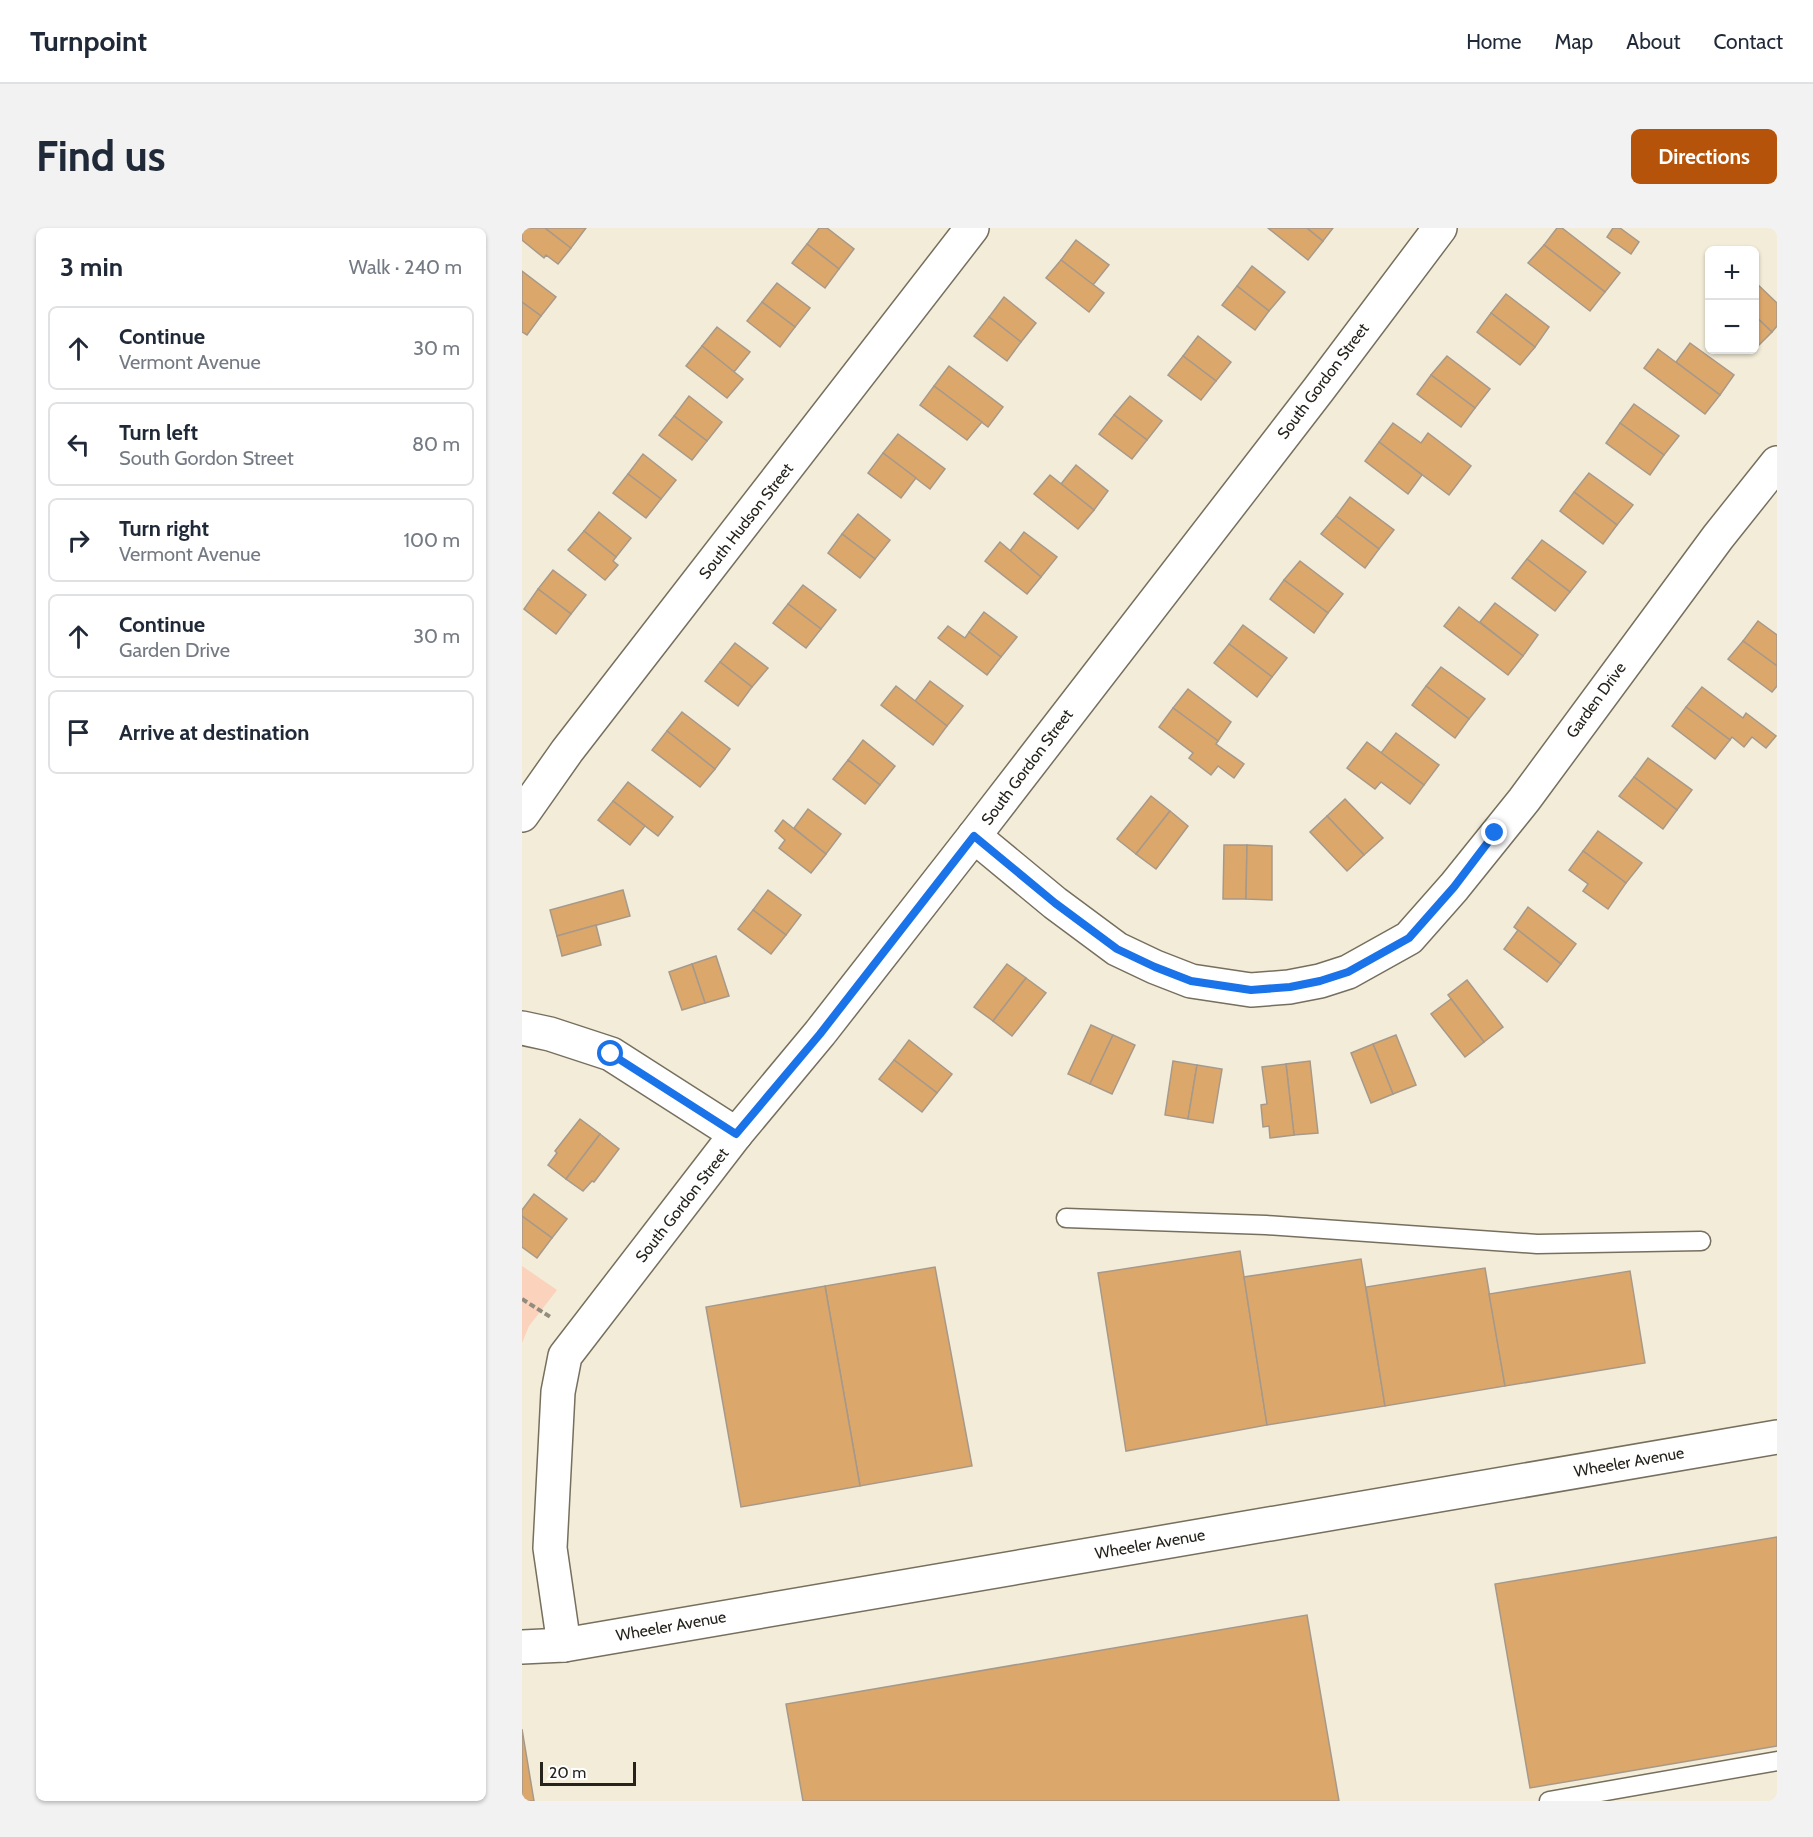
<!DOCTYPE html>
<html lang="en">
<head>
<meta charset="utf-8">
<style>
  body { margin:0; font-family:Cabin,sans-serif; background:#f2f2f3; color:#1f2937 }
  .controls { position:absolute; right:18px; top:18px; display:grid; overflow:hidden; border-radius:9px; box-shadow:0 2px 4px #0004 }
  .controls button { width:54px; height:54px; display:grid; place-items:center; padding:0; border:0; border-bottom:2px solid #e0e1e3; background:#fff; color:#1f2937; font:30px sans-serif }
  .scale { position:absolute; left:18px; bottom:15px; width:96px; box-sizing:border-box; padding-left:6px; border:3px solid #25231c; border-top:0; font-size:16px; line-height:21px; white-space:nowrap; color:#25231c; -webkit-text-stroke:4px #fff; paint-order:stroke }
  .stop { position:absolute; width:18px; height:18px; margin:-14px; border:4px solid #1a73e8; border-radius:50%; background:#fff }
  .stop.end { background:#1a73e8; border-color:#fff; box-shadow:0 2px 6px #0008 }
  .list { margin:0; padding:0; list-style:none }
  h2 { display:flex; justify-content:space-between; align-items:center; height:78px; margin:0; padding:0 24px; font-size:26px }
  h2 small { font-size:20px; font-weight:400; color:#747a83 }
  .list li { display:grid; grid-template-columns:39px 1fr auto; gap:18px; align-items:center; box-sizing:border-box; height:84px; margin:0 12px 12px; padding:0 12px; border:2px solid #e0e1e3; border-radius:9px }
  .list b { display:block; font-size:22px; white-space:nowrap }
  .list p { margin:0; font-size:20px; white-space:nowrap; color:#747a83 }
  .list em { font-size:20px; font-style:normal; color:#747a83 }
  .icon { flex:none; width:33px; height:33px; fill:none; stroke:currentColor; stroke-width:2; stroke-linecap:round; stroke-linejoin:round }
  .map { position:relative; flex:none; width:1255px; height:1573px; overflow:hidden; border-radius:9px }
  header { display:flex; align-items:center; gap:36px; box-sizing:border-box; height:84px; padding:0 30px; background:#fff; border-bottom:2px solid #e0e1e3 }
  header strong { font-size:28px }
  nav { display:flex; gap:33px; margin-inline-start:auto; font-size:21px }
  .intro { display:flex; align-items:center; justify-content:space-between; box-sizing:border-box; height:144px; padding:0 36px }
  h1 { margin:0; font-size:42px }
  .button { padding:15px 27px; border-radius:9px; background:#b45309; color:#fff; font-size:21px; font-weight:700 }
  main { display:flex; gap:36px; padding:0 36px }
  aside { flex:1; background:#fff; border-radius:9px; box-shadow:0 2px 4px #0004 }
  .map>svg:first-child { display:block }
  .green { fill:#fbd2bb }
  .building { fill:#dca76b; stroke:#a7998a; stroke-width:1.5 }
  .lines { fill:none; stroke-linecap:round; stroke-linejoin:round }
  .service-casing { stroke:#766f5e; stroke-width:21 }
  .minor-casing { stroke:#766f5e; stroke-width:36 }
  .path { stroke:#918c7f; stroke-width:4; stroke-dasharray:6 3; stroke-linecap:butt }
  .service { stroke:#fff; stroke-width:18 }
  .minor { stroke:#fff; stroke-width:33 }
  .route { stroke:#1a73e8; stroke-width:8 }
  .labels { text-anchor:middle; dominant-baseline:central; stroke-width:6; stroke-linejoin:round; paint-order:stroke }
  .street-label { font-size:16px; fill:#25231c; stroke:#fff }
</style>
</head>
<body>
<header>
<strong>Turnpoint</strong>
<nav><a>Home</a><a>Map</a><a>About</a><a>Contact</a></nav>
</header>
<div class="intro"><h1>Find us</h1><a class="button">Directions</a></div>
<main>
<aside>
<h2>3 min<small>Walk · 240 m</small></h2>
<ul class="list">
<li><svg class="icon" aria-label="ahead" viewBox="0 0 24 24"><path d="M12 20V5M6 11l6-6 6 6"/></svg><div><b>Continue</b><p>Vermont Avenue</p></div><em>30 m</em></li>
<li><svg class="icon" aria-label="left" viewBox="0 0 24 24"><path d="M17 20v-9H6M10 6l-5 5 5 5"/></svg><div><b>Turn left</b><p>South Gordon Street</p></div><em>80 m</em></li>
<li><svg class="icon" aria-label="right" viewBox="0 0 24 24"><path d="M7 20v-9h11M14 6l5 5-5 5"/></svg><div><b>Turn right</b><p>Vermont Avenue</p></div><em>100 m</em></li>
<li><svg class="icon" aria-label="ahead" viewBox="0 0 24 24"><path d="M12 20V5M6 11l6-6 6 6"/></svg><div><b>Continue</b><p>Garden Drive</p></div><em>30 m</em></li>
<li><svg class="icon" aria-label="arrive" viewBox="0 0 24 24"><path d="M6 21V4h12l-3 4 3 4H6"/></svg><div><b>Arrive at destination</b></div></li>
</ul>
</aside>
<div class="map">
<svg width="1255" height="1573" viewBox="0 0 1255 1573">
  <rect width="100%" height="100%" fill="#f3ecd8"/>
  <path class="green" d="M 0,1038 L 35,1062 L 7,1098 L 0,1115 Z"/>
  <g class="building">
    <path d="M 0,0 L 23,0 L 49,20 L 36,36 L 24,27 L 22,30 L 0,12 Z"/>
    <path d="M 23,0 L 64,0 L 49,20 Z"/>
    <path d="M 297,0 L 305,0 L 332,21 L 317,41 L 285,16 Z"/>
    <path d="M 746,0 L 785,0 L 801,13 L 786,32 Z"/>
    <path d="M 785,0 L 811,0 L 801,13 Z"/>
    <path d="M 1035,0 L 1040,0 L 1098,45 L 1083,64 L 1022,17 Z"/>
    <path d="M 1091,0 L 1098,0 L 1117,14 L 1109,26 L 1085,9 Z"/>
    <path d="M 554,12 L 587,37 L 571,57 L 539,32 Z"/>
    <path d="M 285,16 L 317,41 L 303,60 L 270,35 Z"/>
    <path d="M 1022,17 L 1083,64 L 1068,83 L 1006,35 Z"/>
    <path d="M 539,32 L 582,65 L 567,84 L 524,50 Z"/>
    <path d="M 730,38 L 763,64 L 747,83 L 715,58 Z"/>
    <path d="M 0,43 L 34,69 L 19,88 L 0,74 Z"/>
    <path d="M 1232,53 L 1255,75 L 1255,98 L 1250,104 L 1232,87 Z"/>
    <path d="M 255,55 L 288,80 L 273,99 L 240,74 Z"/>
    <path d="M 715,58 L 747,83 L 733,102 L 700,77 Z"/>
    <path d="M 984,66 L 1027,99 L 1013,119 L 969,85 Z"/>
    <path d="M 482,69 L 514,95 L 499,114 L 467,89 Z"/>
    <path d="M 0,74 L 19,88 L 5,107 L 0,104 Z"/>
    <path d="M 240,74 L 273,99 L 258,119 L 225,93 Z"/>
    <path d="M 969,85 L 1013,119 L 998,137 L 955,104 Z"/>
    <path d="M 1232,87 L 1250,104 L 1233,121 L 1232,120 Z"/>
    <path d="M 467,89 L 499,114 L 485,133 L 452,108 Z"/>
    <path d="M 195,99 L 228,124 L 212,144 L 180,118 Z"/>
    <path d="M 676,108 L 709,134 L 694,153 L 661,128 Z"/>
    <path d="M 1168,115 L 1212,147 L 1198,167 L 1154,134 Z"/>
    <path d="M 180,118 L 221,151 L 205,170 L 164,138 Z"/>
    <path d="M 1136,121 L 1198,167 L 1183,186 L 1122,140 Z"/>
    <path d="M 661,128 L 694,153 L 679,172 L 646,147 Z"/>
    <path d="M 925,128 L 968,161 L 953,180 L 909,147 Z"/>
    <path d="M 427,138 L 481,179 L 466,199 L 412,158 Z"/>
    <path d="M 909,147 L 953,180 L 939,199 L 895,166 Z"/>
    <path d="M 412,158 L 460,194 L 445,212 L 398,177 Z"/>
    <path d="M 167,168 L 200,194 L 185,213 L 152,188 Z"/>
    <path d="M 608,168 L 640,193 L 625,212 L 592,187 Z"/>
    <path d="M 1112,176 L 1157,208 L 1142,227 L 1098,195 Z"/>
    <path d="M 592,187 L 625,212 L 610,231 L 577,206 Z"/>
    <path d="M 152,188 L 185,213 L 170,232 L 137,207 Z"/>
    <path d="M 871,195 L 899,215 L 906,205 L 949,238 L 927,267 L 857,214 Z"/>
    <path d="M 1098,195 L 1142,227 L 1128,247 L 1084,215 Z"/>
    <path d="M 376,206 L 423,241 L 408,261 L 361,225 Z"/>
    <path d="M 857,214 L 900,247 L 886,266 L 843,233 Z"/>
    <path d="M 361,225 L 394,250 L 379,270 L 346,245 Z"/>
    <path d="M 121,226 L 154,252 L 139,271 L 106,246 Z"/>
    <path d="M 554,237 L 586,263 L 572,282 L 539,256 Z"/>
    <path d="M 1067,245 L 1111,277 L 1095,297 L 1052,264 Z"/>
    <path d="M 106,246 L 139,271 L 124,290 L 91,265 Z"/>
    <path d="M 528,247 L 572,282 L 556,301 L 512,266 Z"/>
    <path d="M 1052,264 L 1095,297 L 1081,316 L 1038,283 Z"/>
    <path d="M 828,269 L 872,302 L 857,321 L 814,288 Z"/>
    <path d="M 77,284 L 109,310 L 94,329 L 62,303 Z"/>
    <path d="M 336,286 L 368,312 L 353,331 L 320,306 Z"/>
    <path d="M 814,288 L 857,321 L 843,340 L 799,306 Z"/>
    <path d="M 62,303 L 94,329 L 91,333 L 96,337 L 83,352 L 46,322 Z"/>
    <path d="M 502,304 L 535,329 L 519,349 L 488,323 Z"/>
    <path d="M 320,306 L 353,331 L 338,350 L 306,325 Z"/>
    <path d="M 1020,312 L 1064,344 L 1048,364 L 1005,331 Z"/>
    <path d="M 478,314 L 519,349 L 505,366 L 463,333 Z"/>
    <path d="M 1005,331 L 1048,364 L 1033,383 L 990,350 Z"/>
    <path d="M 778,333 L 821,366 L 806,385 L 762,352 Z"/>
    <path d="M 31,342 L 64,367 L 49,386 L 16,361 Z"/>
    <path d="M 762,352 L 806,385 L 792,405 L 748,371 Z"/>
    <path d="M 281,357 L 314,382 L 299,401 L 266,376 Z"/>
    <path d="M 16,361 L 49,386 L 34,406 L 2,381 Z"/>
    <path d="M 973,375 L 1016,407 L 1001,428 L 958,394 Z"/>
    <path d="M 266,376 L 299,401 L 284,420 L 251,395 Z"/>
    <path d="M 937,379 L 1001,428 L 986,447 L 922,398 Z"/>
    <path d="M 462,384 L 495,409 L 479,429 L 447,404 Z"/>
    <path d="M 1236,393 L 1255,407 L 1255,438 L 1221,413 Z"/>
    <path d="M 721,397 L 765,430 L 750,449 L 707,416 Z"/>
    <path d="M 426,398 L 443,410 L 447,404 L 479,429 L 465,447 L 416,410 Z"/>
    <path d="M 1221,413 L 1255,438 L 1255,458 L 1250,464 L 1206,431 Z"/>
    <path d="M 213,415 L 246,440 L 230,459 L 198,434 Z"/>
    <path d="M 707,416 L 750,449 L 735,469 L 692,435 Z"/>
    <path d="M 198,434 L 230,459 L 216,478 L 183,453 Z"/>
    <path d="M 919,439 L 963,471 L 947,491 L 904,458 Z"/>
    <path d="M 408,453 L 441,478 L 425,498 L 393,473 Z"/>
    <path d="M 374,458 L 425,498 L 411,517 L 359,477 Z"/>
    <path d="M 904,458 L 947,491 L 933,510 L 890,477 Z"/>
    <path d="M 1180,459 L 1221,490 L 1224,485 L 1254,508 L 1244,520 L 1230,509 L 1222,519 L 1210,509 L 1208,512 L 1164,479 Z"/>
    <path d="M 666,461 L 709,494 L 696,513 L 651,480 Z"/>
    <path d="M 1164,479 L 1208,512 L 1193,531 L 1150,498 Z"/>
    <path d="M 651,480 L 696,513 L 694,516 L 722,536 L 712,550 L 696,538 L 689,547 L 667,530 L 671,525 L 637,499 Z"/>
    <path d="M 160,484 L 208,521 L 193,541 L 145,503 Z"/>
    <path d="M 145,503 L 193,541 L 178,559 L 130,522 Z"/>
    <path d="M 874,505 L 917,537 L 902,557 L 859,525 Z"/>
    <path d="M 341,512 L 373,538 L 358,557 L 326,532 Z"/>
    <path d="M 845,514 L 902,557 L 888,576 L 859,554 L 853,561 L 825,540 Z"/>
    <path d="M 1126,530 L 1170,562 L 1155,582 L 1112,549 Z"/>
    <path d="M 326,532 L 358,557 L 343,576 L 311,551 Z"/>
    <path d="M 1112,549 L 1155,582 L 1141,601 L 1097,568 Z"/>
    <path d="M 106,554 L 151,589 L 136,608 L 91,573 Z"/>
    <path d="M 629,568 L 648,583 L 614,626 L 595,611 Z"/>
    <path d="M 823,571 L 861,610 L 842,627 L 805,588 Z"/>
    <path d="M 91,573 L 123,598 L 108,617 L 76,592 Z"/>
    <path d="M 286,581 L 319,606 L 304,626 L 272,600 Z"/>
    <path d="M 648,583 L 666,598 L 634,641 L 614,626 Z"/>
    <path d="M 805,588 L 842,627 L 825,643 L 788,604 Z"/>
    <path d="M 261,592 L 304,626 L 289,645 L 257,620 L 263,612 L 253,603 Z"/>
    <path d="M 1076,603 L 1120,635 L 1104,655 L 1061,623 Z"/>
    <path d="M 702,617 L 725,617 L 724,671 L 701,671 Z"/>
    <path d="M 725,617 L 750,618 L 750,672 L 724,671 Z"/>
    <path d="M 1061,623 L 1104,655 L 1086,681 L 1061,663 L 1066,656 L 1047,642 Z"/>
    <path d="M 101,662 L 108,688 L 35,708 L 28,682 Z"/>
    <path d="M 246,662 L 279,687 L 264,707 L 231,682 Z"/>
    <path d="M 1006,679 L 1054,716 L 1039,736 L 992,699 Z"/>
    <path d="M 231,682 L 264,707 L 249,726 L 216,701 Z"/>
    <path d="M 74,697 L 79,717 L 40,728 L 35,708 Z"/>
    <path d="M 996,702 L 1039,736 L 1025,754 L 982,721 Z"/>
    <path d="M 194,728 L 207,768 L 183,775 L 170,736 Z"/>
    <path d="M 170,736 L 183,775 L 160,782 L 147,744 Z"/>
    <path d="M 485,736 L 504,750 L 471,793 L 452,779 Z"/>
    <path d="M 504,750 L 524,765 L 490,808 L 471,793 Z"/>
    <path d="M 945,752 L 981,799 L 962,814 L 926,767 Z"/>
    <path d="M 929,771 L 962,814 L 943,829 L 909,786 Z"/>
    <path d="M 569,797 L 591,807 L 568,856 L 546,846 Z"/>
    <path d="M 591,807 L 613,817 L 590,866 L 568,856 Z"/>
    <path d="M 874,807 L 894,857 L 871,866 L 851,816 Z"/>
    <path d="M 387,812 L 430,846 L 415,865 L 372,832 Z"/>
    <path d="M 851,816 L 871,866 L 849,875 L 829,825 Z"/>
    <path d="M 372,832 L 415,865 L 400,884 L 357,851 Z"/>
    <path d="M 651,833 L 675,837 L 666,891 L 643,887 Z"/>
    <path d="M 788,833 L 796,905 L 772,907 L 764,836 Z"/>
    <path d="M 764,836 L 772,907 L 748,910 L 747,898 L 741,899 L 739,877 L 745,876 L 740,839 Z"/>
    <path d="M 675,837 L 700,841 L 691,895 L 666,891 Z"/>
    <path d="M 58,891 L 78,906 L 44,951 L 26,937 L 35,925 L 33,923 Z"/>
    <path d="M 78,906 L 97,921 L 72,954 L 70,953 L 61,963 L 44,951 Z"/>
    <path d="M 12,966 L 45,991 L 30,1010 L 0,988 L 0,982 Z"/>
    <path d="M 0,988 L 30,1010 L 15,1030 L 0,1019 Z"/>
    <path d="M 718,1023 L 745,1197 L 604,1223 L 576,1045 Z"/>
    <path d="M 839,1031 L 863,1178 L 745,1197 L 722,1049 Z"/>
    <path d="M 413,1039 L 450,1238 L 338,1258 L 303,1058 Z"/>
    <path d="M 963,1040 L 983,1158 L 863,1178 L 844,1059 Z"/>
    <path d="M 1108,1043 L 1123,1135 L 983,1158 L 967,1066 Z"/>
    <path d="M 303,1058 L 338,1258 L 219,1279 L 184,1079 Z"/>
    <path d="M 1255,1309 L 1255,1518 L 1008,1560 L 973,1356 Z"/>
    <path d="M 785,1387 L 817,1573 L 281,1573 L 264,1476 Z"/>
    <path d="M 0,1501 L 12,1573 L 0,1573 Z"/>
  </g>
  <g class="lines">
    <defs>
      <g id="service">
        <path d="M 544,990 L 744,997 L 1015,1016 L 1179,1013"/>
        <path d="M 1027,1573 L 1255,1533"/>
      </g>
      <g id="minor">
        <path d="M 0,587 L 45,523 L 450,0"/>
        <path d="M 452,608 L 533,675 L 595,721 L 633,739 L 669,753 L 729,762 L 767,759 L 798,753 L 826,744 L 887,710 L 932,659 L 1002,572 L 1196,309 L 1255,235"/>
        <path d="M 0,800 L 28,806 L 89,826 L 214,906"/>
        <path d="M 42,1417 L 28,1320 L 36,1164 L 43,1128 L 214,906 L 298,805 L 452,608 L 797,161 L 918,0"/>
        <path d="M 0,1419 L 42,1417 L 1255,1209"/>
      </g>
    </defs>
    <use href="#service" class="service-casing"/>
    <use href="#minor" class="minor-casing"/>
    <path class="path" d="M 0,1071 L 30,1090"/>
    <use href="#service" class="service"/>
    <use href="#minor" class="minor"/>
  </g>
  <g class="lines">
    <path class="route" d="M 89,826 L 214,906 L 298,806 L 452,608 L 533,675 L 595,721 L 633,739 L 669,753 L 729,762 L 768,759 L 798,753 L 826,744 L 887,710 L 932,659 L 973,605"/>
  </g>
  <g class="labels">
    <g class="street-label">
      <text transform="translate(801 153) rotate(-53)">South Gordon Street</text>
      <text transform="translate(224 293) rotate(-52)">South Hudson Street</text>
      <text transform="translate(1074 472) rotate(-54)">Garden Drive</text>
      <text transform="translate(505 539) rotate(-53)">South Gordon Street</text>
      <text transform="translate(160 977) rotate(-52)">South Gordon Street</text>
      <text transform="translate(1107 1234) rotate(-10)">Wheeler Avenue</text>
      <text transform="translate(628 1316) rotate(-10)">Wheeler Avenue</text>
      <text transform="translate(149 1398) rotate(-10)">Wheeler Avenue</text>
    </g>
  </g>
</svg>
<div class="controls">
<button>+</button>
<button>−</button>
</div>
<div class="scale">20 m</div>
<div class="stop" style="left:89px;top:826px"></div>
<div class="stop end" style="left:973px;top:605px"></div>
</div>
</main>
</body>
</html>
